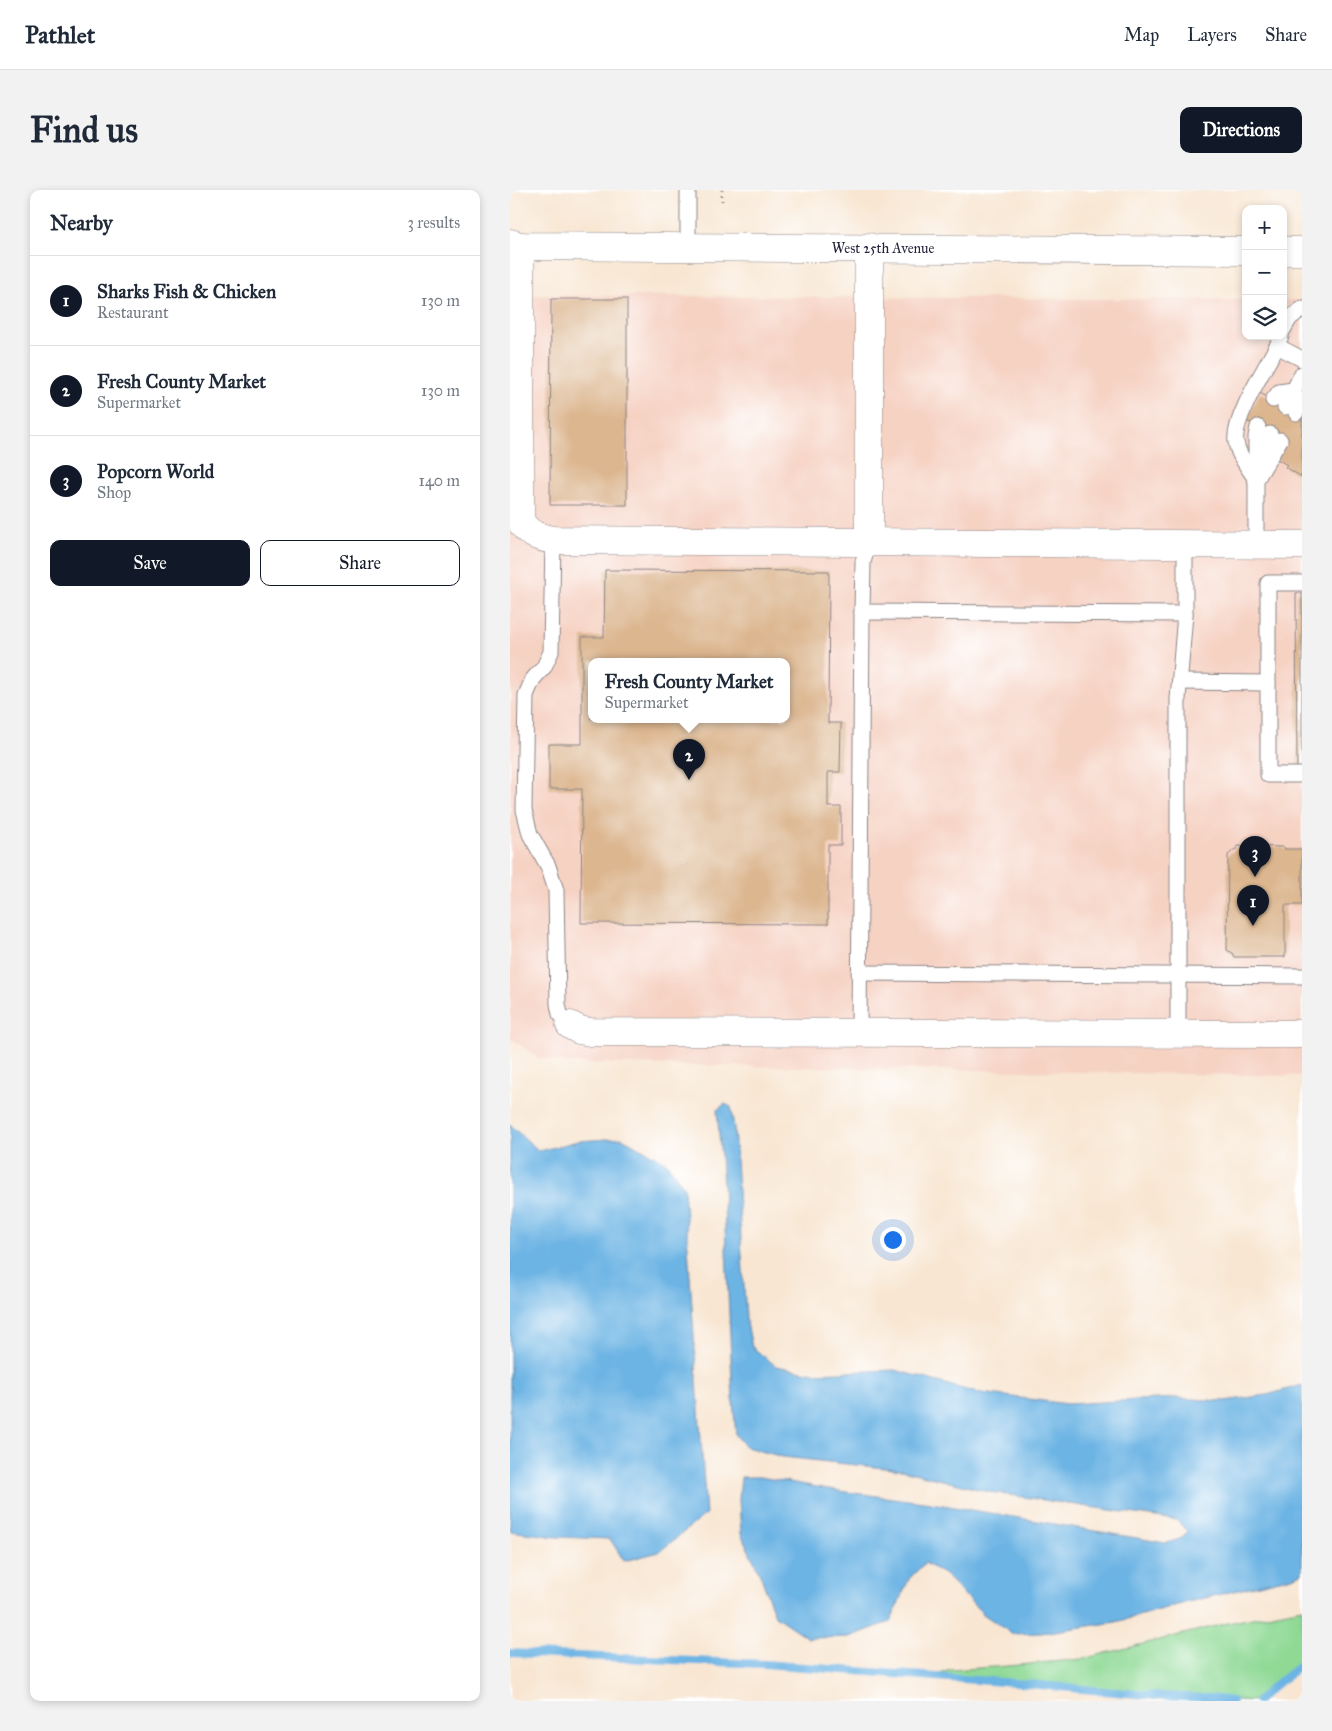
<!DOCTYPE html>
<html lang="en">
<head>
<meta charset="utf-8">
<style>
  body { margin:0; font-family:"IM FELL Great Primer",serif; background:#f2f2f3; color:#1f2937 }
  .controls { position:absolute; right:15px; top:15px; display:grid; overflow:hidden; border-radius:10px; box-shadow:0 2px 8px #0003 }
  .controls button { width:45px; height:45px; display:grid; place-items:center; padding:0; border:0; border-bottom:1px solid #e0e1e3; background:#fff; color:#1f2937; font:25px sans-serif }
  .you { position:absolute; left:382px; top:1049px; width:18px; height:18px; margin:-12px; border:4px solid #fff; border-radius:50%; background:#1a73e8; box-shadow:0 0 0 8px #1a73e833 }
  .badge { display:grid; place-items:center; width:32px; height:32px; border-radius:50%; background:#111827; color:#fff; font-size:16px; font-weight:700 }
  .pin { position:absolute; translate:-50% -41px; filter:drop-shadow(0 1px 2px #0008) }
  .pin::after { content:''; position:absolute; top:26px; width:18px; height:15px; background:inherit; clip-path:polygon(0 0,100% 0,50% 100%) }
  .popup { position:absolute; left:78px; top:468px; width:202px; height:65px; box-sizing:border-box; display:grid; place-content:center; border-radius:10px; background:#fff; filter:drop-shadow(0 1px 4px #0005); font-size:16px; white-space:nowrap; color:#747a83 }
  .popup b { font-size:19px; color:#1f2937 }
  .popup::after { content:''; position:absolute; left:50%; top:100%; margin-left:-10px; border:10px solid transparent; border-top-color:#fff }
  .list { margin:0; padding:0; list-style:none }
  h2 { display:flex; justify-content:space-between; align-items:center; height:65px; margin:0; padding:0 20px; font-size:21px }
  h2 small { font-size:16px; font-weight:400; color:#747a83 }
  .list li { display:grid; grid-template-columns:32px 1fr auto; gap:15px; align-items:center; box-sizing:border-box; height:90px; padding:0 20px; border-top:1px solid #e0e1e3 }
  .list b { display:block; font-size:19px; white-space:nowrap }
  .list p { margin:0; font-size:16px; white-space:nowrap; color:#747a83 }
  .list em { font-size:16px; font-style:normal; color:#747a83 }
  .actions { display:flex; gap:10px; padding:15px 20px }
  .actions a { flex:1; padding:11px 0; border:1px solid #111827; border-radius:10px; text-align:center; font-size:18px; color:#111827 }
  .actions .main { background:#111827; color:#fff }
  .icon { flex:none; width:28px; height:28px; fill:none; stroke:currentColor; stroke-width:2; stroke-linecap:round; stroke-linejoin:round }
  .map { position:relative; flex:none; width:792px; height:1511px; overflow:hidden; border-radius:10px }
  header { display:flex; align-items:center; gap:30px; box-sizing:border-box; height:70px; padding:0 25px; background:#fff; border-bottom:1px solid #e0e1e3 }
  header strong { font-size:24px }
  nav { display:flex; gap:28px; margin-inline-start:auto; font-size:18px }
  .intro { display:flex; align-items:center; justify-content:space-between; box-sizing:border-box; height:120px; padding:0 30px }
  h1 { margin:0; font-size:35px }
  .button { padding:12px 22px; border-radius:10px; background:#111827; color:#fff; font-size:18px; font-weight:700 }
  main { display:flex; gap:30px; padding:0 30px }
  aside { flex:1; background:#fff; border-radius:10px; box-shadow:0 2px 8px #0003 }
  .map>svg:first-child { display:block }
  .built { fill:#f6d2c3; fill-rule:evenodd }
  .green { fill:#8fd995; stroke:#587e68 }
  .water { fill:#6cb4e4; stroke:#476b90 }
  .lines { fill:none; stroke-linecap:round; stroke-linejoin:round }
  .stream { stroke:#6cb4e4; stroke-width:8 }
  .building { fill:#dcb68f; fill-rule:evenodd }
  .service-casing { stroke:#8d8486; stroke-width:17 }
  .minor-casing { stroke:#8d8486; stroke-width:29 }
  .tertiary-casing { stroke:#8d8486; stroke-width:29 }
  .path { stroke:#8d8486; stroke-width:3; stroke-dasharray:1 4; stroke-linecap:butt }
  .service { stroke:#fff; stroke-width:15 }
  .minor { stroke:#fff; stroke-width:28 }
  .tertiary { stroke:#fff; stroke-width:28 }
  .labels { text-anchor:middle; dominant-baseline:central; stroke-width:4; stroke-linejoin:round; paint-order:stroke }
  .street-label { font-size:14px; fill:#22223b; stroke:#fff }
</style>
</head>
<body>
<header>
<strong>Pathlet</strong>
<nav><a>Map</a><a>Layers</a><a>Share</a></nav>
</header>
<div class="intro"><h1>Find us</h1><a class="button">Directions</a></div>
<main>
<aside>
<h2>Nearby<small>3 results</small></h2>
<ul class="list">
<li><span class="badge">1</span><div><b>Sharks Fish &amp; Chicken</b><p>Restaurant</p></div><em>130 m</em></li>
<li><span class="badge">2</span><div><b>Fresh County Market</b><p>Supermarket</p></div><em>130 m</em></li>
<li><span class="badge">3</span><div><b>Popcorn World</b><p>Shop</p></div><em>140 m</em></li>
</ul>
<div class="actions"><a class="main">Save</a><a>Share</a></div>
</aside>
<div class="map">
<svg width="792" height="1511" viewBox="0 0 792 1511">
  <rect width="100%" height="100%" fill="#fff"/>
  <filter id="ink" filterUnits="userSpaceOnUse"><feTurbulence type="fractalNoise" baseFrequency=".02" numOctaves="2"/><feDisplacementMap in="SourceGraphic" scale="10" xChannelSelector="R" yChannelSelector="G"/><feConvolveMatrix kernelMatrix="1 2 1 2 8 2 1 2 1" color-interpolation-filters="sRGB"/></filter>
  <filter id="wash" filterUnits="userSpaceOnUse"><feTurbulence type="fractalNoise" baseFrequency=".0096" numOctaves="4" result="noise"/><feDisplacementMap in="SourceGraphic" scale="20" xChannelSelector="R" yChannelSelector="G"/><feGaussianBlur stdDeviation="1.12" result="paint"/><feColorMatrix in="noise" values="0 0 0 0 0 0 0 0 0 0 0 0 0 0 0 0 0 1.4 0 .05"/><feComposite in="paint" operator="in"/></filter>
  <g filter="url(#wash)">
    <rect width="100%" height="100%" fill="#f8e6d2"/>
    <path class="built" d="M 0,105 L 736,110 L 736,146 L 773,146 L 773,110 L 792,110 L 792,886 L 60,873 L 28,868 L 0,848 ZM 81,471 L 276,471 L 276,529 L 81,529 Z"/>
    <path class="green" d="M 792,1418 L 792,1474 L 759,1500 L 748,1511 L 647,1506 L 422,1487 L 440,1480 L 498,1476 L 572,1469 L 718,1433 Z"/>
    <g class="water">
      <path d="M 215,914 L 221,917 L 224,938 L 236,1128 L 242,1157 L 266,1176 L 304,1183 L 385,1180 L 464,1202 L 557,1214 L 665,1208 L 714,1211 L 757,1205 L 792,1195 L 792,1383 L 782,1387 L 682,1411 L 606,1432 L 531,1443 L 503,1444 L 473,1424 L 434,1384 L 415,1373 L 399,1389 L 380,1432 L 339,1447 L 298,1448 L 265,1426 L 250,1384 L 231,1344 L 229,1309 L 231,1287 L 250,1287 L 336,1302 L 421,1313 L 656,1353 L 670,1349 L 678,1341 L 666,1330 L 480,1302 L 392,1280 L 273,1267 L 236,1257 L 226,1245 L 223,1212 L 213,993 L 207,920 Z"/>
      <path d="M 0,935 L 29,961 L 68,951 L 112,948 L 156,972 L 174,998 L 196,1324 L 149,1362 L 114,1371 L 100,1349 L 47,1347 L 0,1341 Z"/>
    </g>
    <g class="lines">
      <g class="stream">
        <path d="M 0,1463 L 254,1474 L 519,1494 L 647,1506 L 700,1508 L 722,1511"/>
        <path d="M 748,1511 L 759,1500 L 792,1474"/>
      </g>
    </g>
    <g id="blocks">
      <g class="building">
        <path d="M 41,109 L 117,109 L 117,315 L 40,315 Z"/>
        <path d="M 750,203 L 788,225 L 792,218 L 792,287 L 775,277 L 777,275 L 764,267 L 773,251 L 735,230 Z"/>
        <path d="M 95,380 L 319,381 L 318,533 L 331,533 L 330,582 L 318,582 L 318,617 L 331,617 L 331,655 L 318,655 L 318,734 L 71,733 L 72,599 L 39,599 L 39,554 L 72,554 L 72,447 L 94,447 ZM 81,471 L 276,471 L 276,529 L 81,529 Z"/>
        <path d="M 786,403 L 792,403 L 792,581 L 787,581 Z"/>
        <path d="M 727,656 L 774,657 L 774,659 L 792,659 L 792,715 L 775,715 L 775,767 L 723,767 L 723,764 L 717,760 L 718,665 L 725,659 L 727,659 Z"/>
      </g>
    </g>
  </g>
  <g filter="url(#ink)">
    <use href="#blocks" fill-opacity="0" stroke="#8d8486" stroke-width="1"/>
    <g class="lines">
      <defs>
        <g id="service">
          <path d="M 178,57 L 178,0"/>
          <path d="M 773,140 L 780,128 L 792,119"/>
          <path d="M 767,156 L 792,169"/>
          <path d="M 763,210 L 769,202 L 783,200 L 789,214 L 786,223"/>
          <path d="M 775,217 L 792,184"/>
          <path d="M 746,268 L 746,247 L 748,237"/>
          <path d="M 746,290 C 739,278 728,266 726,252 C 722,230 756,177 767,156 L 771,146"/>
          <path d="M 746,290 L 770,250"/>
          <path d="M 43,350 L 41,462 L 34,477 L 23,489 L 16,505 L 14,620 L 20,644 L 38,676 L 46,700 L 48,814 L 50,824 L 60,835"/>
          <path d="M 746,355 L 746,270 L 760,244"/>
          <path d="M 352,422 L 675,424"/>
          <path d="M 670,492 L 758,493 L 758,585 L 792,585"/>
          <path d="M 758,493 L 758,393 L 792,393"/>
          <path d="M 349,783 L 792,786"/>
          <path d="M 349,843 L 352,422 L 353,372 L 359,352"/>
          <path d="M 668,844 L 668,509 L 675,424 L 675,355"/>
        </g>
        <g id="minor">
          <path d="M 10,56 L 10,330 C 17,344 28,347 43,350 L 792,355"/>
          <path d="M 359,352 L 359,57"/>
          <path d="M 60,835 L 69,840 L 80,842 L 792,844"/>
        </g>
        <g id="tertiary">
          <path d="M 0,53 L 10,56 L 736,61"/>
          <path d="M 773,61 L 792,61"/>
        </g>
      </defs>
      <use href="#service" class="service-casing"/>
      <use href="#minor" class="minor-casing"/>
      <use href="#tertiary" class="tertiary-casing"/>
      <path class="path" d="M 212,0 L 212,12"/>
      <use href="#service" class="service"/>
      <use href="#minor" class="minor"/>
      <use href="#tertiary" class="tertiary"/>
    </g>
  </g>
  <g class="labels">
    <g class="street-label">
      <text x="373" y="58">West 25th Avenue</text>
    </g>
  </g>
</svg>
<div class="controls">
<button>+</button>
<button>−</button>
<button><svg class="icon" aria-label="layers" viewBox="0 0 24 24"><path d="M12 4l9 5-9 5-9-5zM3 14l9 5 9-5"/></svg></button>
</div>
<div class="you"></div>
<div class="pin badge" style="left:743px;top:736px">1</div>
<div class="pin badge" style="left:179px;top:590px">2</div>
<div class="popup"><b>Fresh County Market</b>Supermarket</div>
<div class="pin badge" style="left:745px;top:687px">3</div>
</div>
</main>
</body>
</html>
